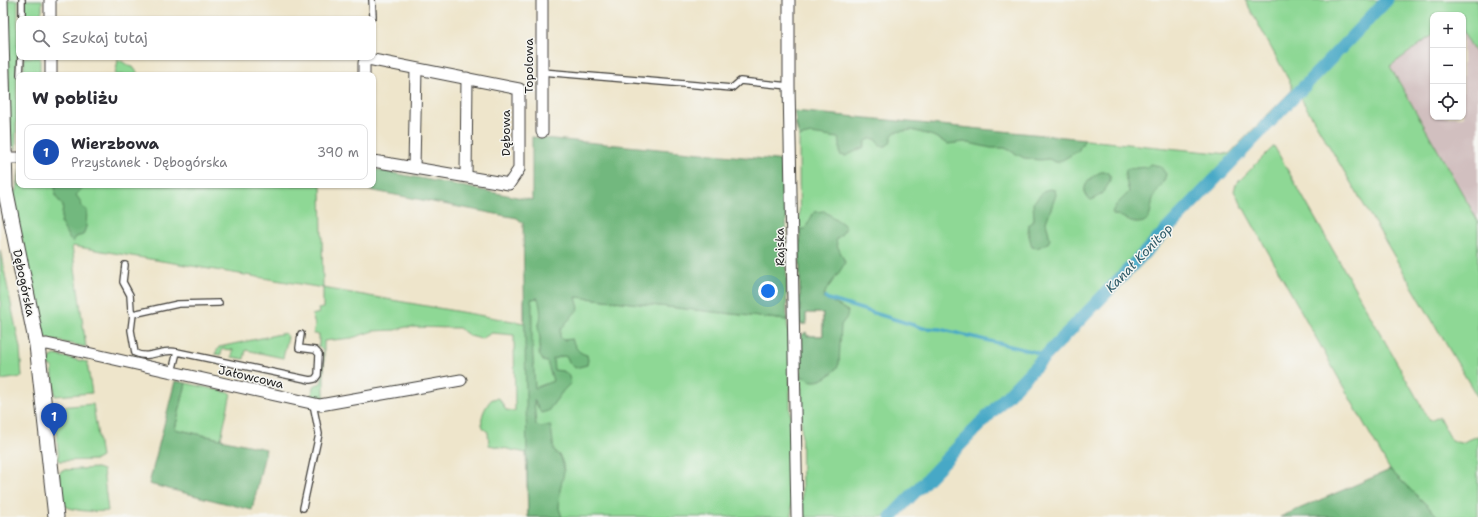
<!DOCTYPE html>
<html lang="pl">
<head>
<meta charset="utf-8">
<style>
  body { margin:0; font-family:"Shantell Sans",sans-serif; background:#f7f7f7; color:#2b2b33 }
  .controls { position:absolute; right:12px; top:12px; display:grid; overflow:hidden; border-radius:8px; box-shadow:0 1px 3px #0004 }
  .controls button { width:36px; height:36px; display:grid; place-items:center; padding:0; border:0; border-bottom:1px solid #e1e1e2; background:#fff; color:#2b2b33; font:20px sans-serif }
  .you { position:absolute; left:768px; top:291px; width:14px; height:14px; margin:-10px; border:3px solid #fff; border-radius:50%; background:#1a73e8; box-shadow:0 0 0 6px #1a73e833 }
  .badge { display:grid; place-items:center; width:26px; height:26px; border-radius:50%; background:#1a73e8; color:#fff; font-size:13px; font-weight:700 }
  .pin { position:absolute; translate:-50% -33px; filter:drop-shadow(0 1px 2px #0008) }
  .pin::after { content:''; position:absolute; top:21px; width:14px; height:12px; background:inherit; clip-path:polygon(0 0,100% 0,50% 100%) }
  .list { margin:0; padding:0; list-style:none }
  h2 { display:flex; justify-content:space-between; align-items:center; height:52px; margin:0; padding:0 16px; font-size:17px }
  h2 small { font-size:13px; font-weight:400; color:#7c7c81 }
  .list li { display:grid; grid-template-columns:26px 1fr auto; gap:12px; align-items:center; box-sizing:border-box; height:56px; margin:0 8px 8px; padding:0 8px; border:1px solid #e1e1e2; border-radius:8px }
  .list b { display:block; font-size:15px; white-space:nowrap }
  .list p { margin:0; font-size:13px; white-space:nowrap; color:#7c7c81 }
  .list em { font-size:13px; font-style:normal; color:#7c7c81 }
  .icon { flex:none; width:22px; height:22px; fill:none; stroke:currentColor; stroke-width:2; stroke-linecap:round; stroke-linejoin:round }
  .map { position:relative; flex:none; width:1478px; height:517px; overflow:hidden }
  .search { position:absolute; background:#fff; box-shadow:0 1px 3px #0004; left:16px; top:16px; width:360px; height:44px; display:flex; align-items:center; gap:10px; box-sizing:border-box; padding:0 14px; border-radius:8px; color:#7c7c81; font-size:15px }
  .panel { position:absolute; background:#fff; box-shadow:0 1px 3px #0004; left:16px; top:72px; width:360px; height:116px; border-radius:8px }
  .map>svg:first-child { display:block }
  .industrial { fill:#d1bfbf }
  .green { fill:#8ed895; stroke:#557a58 }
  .forest { fill:#72b87e; stroke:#476a4d; fill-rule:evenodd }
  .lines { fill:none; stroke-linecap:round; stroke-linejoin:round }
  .stream { stroke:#47a8c6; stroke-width:3.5 }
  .canal { stroke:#47a8c6; stroke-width:13 }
  .lane-casing { stroke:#3c3a36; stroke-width:8 }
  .street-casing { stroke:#3c3a36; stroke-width:13 }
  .secondary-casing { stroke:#3c3a36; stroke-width:17 }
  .lane { stroke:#fff; stroke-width:5.5 }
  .street { stroke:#fff; stroke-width:11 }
  .secondary { stroke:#fff; stroke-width:15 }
  .labels { text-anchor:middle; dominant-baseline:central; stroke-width:3; stroke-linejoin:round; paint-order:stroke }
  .street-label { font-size:12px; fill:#1c1c1c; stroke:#f6f6f2 }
  .water-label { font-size:13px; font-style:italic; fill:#2f5b68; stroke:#f6f6f2 }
</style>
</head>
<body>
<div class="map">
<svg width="1478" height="517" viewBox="0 0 1478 517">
  <rect width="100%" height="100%" fill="#f6f6f2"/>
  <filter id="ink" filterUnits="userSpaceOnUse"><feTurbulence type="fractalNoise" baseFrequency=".025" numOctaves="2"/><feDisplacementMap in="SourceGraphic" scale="8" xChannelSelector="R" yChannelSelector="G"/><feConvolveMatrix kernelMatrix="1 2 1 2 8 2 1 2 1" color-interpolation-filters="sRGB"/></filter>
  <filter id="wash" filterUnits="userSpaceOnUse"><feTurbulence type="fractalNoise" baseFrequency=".012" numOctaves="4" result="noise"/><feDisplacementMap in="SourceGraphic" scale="16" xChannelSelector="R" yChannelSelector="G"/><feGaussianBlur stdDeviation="0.9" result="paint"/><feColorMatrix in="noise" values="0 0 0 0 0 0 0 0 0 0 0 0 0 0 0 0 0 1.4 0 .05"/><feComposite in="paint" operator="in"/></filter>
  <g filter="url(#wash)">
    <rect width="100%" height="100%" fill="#eee5cb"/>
    <path class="industrial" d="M 1463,31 L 1478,58 L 1478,221 L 1390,65 L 1433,35 L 1433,117 L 1463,117 Z"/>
    <g class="green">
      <path d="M 6,0 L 18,0 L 16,150 L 10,143 Z"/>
      <path d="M 24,0 L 42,0 L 42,10 L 39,19 L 24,19 Z"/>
      <path d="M 1245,0 L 1382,0 L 886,517 L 802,517 L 801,336 L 806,332 L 807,336 L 823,336 L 823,313 L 806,313 L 806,324 L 800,324 L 799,137 L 795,123 L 799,112 L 1229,154 L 1292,90 L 1292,86 Z"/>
      <path d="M 1391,0 L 1478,0 L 1478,58 L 1463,31 L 1463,15 L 1433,15 L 1433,35 L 1390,66 L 1478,221 L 1478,398 L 1299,95 Z"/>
      <rect x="24" y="57" width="16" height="18"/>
      <path d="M 118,60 C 124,61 126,66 133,67 L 139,75 L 115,75 Z"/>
      <path d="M 1274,146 L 1430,421 L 1439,417 L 1452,441 L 1461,443 L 1478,436 L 1478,517 L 1439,517 L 1390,470 L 1234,191 L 1236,184 Z"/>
      <path d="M 19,169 L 19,185 L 321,185 L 323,288 L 524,323 L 524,300 L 561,295 L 787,320 L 789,337 L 792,517 L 528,517 L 526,453 L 489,445 L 488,432 C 475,425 485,406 492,399 L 499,398 L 506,410 L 515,411 L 514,335 L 492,333 L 481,339 L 470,336 L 459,328 L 406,327 L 396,330 L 373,331 L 352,338 L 324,341 L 324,399 L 312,396 L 313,386 L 321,383 L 322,379 L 323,351 L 319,347 L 313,347 L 319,346 L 319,334 L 313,334 L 315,325 L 312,315 L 319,313 L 318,309 L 323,308 L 323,288 L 72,246 L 86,347 L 48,339 L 42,334 L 12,191 L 17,191 Z"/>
      <path d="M 0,250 L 20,348 L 22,377 L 1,380 Z"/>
      <path d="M 285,333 L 288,337 L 283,358 L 246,350 L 244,359 L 232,357 L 233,350 L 222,349 L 221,355 L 215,354 L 219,347 Z"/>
      <path d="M 55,355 L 87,362 L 92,393 L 55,396 L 52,366 L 48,366 L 48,362 L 51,357 Z"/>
      <path d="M 186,383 L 231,393 L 221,439 L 175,429 Z"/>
      <path d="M 93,404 L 101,457 L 96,460 L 59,461 L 54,409 L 58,407 Z"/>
      <path d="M 97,468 L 103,470 L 108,511 C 98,512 66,512 61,502 C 57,495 59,482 59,474 L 62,470 Z"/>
    </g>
    <g class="forest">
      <path d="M 794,111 L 1085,139 L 1078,151 L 1059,162 L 1055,162 L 1049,159 L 1040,160 L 1024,158 L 1005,148 L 991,148 L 964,142 L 948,144 L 933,136 L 912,130 L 895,132 L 892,136 L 890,143 L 886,146 L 880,146 L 876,139 L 870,139 L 866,141 L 864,147 L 846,156 L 840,155 L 840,143 L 838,138 L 811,134 L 799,137 Z"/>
      <path d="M 532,137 L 786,161 L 787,320 L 576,297 L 579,308 L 560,330 L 560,337 L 563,340 L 572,339 C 575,347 578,353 587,355 L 588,360 L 587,365 L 575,368 L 569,362 L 567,357 L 563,356 L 553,359 L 554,370 L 563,371 L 568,374 L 571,383 L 563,391 L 548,411 L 541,413 L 534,400 L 536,425 L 541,427 L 551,426 L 554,451 L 560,456 L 563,464 L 564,472 L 560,490 L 559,508 L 562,517 L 528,517 L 523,223 L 517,218 L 369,190 L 364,185 L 373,185 L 373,169 L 532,200 ZM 538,298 C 540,307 543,318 538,326 L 540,339 L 539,354 L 543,361 L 547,362 L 553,381 L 535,388 L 532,341 L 532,305 L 531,299 Z"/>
      <path d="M 1150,164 L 1160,166 L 1166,174 C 1164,184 1159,187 1154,196 C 1149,208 1155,224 1135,223 C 1127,222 1123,215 1114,215 L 1112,212 L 1116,205 L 1129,192 L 1125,176 L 1126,169 L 1147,167 Z"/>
      <path d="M 1101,172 L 1107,172 L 1110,174 C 1112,184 1101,197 1091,200 C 1077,190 1089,177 1101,172 Z"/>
      <path d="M 55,185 L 85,185 L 76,195 L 81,202 L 82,207 L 87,210 L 86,227 L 83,235 L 76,237 L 73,242 C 68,240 65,229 61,224 L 63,206 L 56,197 Z"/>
      <path d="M 1050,189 L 1055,190 L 1056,195 L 1046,222 L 1050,239 L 1048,243 L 1037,248 L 1032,247 L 1028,232 L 1029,225 L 1034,218 L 1033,203 L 1045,190 Z"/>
      <path d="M 824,211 L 843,224 L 846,228 L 841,235 L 836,239 L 837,245 L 845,262 C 841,273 823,290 823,299 L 829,300 L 848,311 L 847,317 L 841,325 L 839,364 C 835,373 823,382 813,381 C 809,381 805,377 801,376 L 801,336 L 806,332 L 807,336 L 823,336 L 823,313 L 806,313 L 806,324 L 800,324 L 800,229 L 805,229 L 814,212 Z"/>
      <path d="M 175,381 L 186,383 L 175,429 L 266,449 L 252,510 L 149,484 Z"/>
      <path d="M 1390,470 L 1439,517 L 1280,517 Z"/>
    </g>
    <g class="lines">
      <path class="stream" d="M 825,298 L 923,328 L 940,329 L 1035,352 L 1046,356"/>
      <path class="canal" d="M 891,517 L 1387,0"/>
    </g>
  </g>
  <g filter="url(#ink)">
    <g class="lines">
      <defs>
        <g id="lane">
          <path d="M 372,0 L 373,16"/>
          <path d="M 22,19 L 22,0"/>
          <path d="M 542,72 L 732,88 L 740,81 L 789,86"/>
          <path d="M 20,75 L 21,57"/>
          <path d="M 125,265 L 123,282 L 130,295 L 131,310 L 133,314"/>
          <path d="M 177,352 C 162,348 150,360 135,353 L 131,330 L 133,314 L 178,304 L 219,303"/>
          <path d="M 172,372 L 177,352 L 310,380 L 315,379 L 318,375 L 319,354 L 315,350 L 299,348 L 301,334"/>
          <path d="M 303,508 L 319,434 L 313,404"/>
        </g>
        <g id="street">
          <path d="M 50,0 L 50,19"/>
          <path d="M 542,0 L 542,132"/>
          <path d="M 789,0 L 789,86 L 797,517"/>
          <path d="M 51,57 L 51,75"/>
          <path d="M 364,75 L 364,63 L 368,59 L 519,89 L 519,169 L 509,184 L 373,161"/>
          <path d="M 0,158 L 19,158"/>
          <path d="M 414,167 L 416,69"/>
          <path d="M 466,176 L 467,78"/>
          <path d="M 37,345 L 47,344 L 320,405 L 461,380"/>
        </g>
        <path id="secondary" d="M 0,0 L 5,188 L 37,345 L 56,517"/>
      </defs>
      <use href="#lane" class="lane-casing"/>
      <use href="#street" class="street-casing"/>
      <use href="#secondary" class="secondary-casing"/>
      <use href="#lane" class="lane"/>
      <use href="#street" class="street"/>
      <use href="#secondary" class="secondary"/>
    </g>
  </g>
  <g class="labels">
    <g class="street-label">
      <text transform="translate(529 66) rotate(-90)">Topolowa</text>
      <text transform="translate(506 133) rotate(-90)">Dębowa</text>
      <text transform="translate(780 247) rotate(-91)">Rajska</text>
      <text transform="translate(24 283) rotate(78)">Dębogórska</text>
      <text transform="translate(251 377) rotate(13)">Jałowcowa</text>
    </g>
    <g class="water-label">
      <text transform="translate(1139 258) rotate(-46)">Kanał Konitop</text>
    </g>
  </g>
</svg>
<div class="controls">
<button>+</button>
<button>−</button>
<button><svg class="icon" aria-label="locate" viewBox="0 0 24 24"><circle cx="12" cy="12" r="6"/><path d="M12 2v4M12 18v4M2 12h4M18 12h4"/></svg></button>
</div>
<div class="you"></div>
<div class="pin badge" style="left:54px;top:436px;background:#1a4fb4">1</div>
<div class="search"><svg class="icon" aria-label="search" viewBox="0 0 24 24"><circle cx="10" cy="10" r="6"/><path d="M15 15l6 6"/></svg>Szukaj tutaj</div>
<section class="panel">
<h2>W pobliżu<small></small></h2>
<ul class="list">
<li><span class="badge" style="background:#1a4fb4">1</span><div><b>Wierzbowa</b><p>Przystanek · Dębogórska</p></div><em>390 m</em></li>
</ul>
</section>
</div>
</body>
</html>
